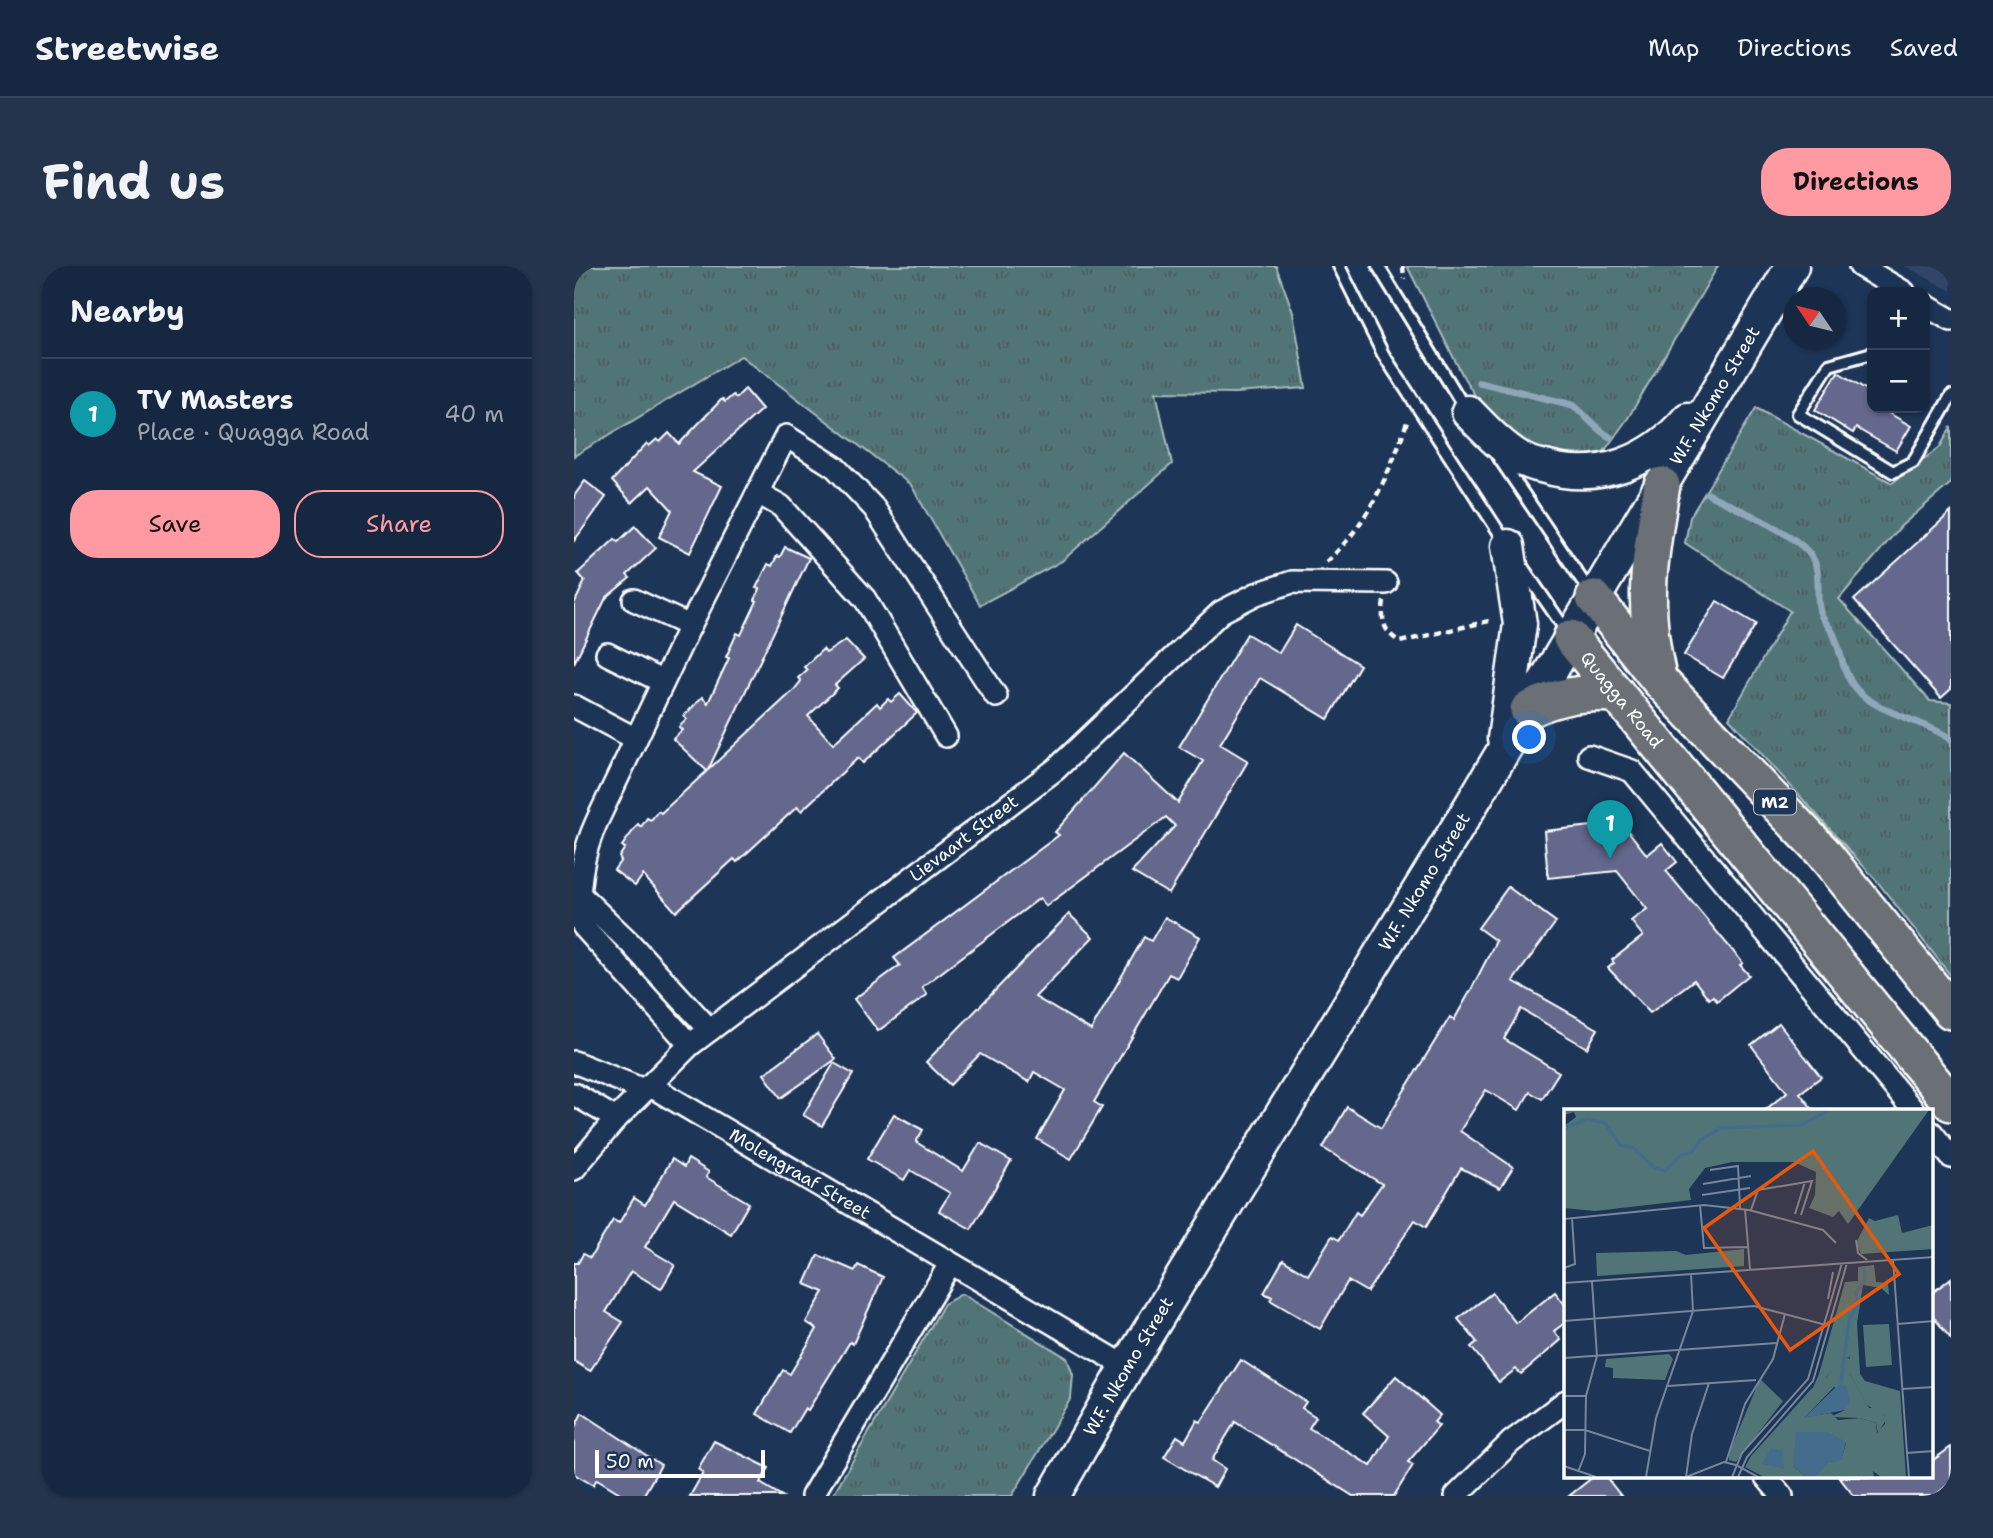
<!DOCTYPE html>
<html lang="en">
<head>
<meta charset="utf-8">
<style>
  body { margin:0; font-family:"Shantell Sans",sans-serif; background:#23344c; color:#f1f3f6 }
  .controls { position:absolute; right:21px; top:21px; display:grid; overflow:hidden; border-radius:14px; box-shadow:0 2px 5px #0004 }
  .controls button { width:63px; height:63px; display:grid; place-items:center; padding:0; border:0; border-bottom:2px solid #35445a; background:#162841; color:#f1f3f6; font:35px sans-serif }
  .compass { position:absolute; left:1209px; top:21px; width:63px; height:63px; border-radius:50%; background:#162841; box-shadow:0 2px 5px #0004; rotate:305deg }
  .scale { position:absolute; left:21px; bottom:18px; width:170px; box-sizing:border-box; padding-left:7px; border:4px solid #fff; border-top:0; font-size:19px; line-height:24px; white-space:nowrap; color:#fff; -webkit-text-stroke:5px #1d3557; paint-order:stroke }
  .you { position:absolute; left:956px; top:472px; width:24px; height:24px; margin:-18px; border:5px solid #fff; border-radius:50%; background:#1a73e8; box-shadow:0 0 0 10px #1a73e833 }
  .badge { display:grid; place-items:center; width:46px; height:46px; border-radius:50%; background:#ff9aa2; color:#fff; font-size:23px; font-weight:700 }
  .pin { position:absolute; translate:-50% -58px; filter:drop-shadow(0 2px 4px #0008) }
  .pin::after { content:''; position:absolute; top:37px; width:24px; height:21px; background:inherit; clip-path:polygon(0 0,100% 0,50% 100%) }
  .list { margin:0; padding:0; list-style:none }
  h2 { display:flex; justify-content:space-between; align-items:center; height:91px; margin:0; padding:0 28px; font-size:30px }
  h2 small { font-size:23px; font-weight:400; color:#9ea6b1 }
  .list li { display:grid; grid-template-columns:46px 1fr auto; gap:21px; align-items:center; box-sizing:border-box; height:112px; padding:0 28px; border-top:2px solid #35445a }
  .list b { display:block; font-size:26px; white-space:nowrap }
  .list p { margin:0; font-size:23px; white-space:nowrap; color:#9ea6b1 }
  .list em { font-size:23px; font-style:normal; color:#9ea6b1 }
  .actions { display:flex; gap:14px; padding:21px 28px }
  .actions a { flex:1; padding:16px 0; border:2px solid #ff9aa2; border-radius:28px; text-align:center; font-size:24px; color:#ff9aa2 }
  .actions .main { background:#ff9aa2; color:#111 }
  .map { position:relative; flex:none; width:1377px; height:1230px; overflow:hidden; border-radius:28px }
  header { display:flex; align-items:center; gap:42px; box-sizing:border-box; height:98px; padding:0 35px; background:#162841; border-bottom:2px solid #35445a }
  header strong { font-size:33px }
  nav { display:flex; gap:38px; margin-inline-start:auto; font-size:24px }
  .intro { display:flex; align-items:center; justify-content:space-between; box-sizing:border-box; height:168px; padding:0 42px }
  h1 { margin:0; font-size:49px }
  .button { padding:18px 32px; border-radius:28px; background:#ff9aa2; color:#111; font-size:24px; font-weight:700 }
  main { display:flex; gap:42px; padding:0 42px }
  aside { flex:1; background:#162841; border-radius:28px; box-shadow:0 2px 5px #0004 }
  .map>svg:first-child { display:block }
  .built { fill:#324467 }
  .grass { fill:url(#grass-tufts); stroke:#a8babb; stroke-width:2 }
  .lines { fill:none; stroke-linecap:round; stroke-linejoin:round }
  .stream { stroke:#8fa7bb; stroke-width:7 }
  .building { fill:#64678c; stroke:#fff; stroke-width:2 }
  .lane-casing { stroke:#fff; stroke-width:16 }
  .street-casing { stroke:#fff; stroke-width:26 }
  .secondary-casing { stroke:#fff; stroke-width:37 }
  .primary-casing { stroke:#fff; stroke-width:40 }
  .path { stroke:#fff; stroke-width:4.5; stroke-dasharray:7 5; stroke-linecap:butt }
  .lane { stroke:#1d3557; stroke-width:10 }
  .street { stroke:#1d3557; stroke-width:21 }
  .secondary { stroke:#1d3557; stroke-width:32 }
  .primary { stroke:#6b7074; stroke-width:35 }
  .labels { text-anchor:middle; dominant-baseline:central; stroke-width:5; stroke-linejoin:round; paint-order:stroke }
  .shield { fill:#1d3557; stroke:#bbc2cd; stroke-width:2 }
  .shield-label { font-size:16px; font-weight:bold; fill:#fff }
  .street-label { font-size:18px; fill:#fff; stroke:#1d3557 }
  .inset-river { fill:none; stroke:#456c8d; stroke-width:3.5 }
  .inset-road { fill:none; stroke:#77869a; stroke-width:2 }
  .view { fill:#e8590c; fill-opacity:0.15; stroke:#e8590c; stroke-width:3.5 }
  .inset-edge { fill:none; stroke:#fff; stroke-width:3.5 }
</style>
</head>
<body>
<header>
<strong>Streetwise</strong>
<nav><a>Map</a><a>Directions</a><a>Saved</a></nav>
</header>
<div class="intro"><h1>Find us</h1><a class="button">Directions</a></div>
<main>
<aside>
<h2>Nearby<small></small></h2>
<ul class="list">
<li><span class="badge" style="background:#0f9aa8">1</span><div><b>TV Masters</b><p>Place · Quagga Road</p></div><em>40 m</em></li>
</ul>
<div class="actions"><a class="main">Save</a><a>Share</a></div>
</aside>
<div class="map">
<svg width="1377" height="1230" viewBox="0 0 1377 1230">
  <defs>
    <pattern id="grass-tufts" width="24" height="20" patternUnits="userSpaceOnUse" patternTransform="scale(1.75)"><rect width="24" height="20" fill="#517577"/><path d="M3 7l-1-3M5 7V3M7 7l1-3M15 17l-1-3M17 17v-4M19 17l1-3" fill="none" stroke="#4e5c5d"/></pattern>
  </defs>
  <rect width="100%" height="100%" fill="#1d3557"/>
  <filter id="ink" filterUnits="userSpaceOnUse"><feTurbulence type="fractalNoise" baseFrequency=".0143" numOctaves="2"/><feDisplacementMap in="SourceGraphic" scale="14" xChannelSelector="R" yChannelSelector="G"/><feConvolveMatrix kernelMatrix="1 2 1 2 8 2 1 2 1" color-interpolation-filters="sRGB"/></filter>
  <g filter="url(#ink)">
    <path class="built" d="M 1331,0 L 1377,0 L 1377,25 Z"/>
    <g class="grass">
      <path d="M 0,0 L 702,0 L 719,46 L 732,122 L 661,127 L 582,126 L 598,198 L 488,295 L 406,339 L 337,219 L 167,90 L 0,190 Z"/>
      <path d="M 833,0 L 1144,0 L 1054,152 L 1029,187 L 1002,198 L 970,193 L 922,163 L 890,112 Z"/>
      <path d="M 1182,142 L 1318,217 L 1366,181 L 1377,161 L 1377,217 L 1327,260 L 1265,333 L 1356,435 L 1377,437 L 1377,710 L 1302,614 L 1155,452 L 1216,345 L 1111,277 L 1116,251 Z"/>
      <path d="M 388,1028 L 493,1092 L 499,1109 L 497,1132 L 438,1230 L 258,1230 L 370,1038 Z"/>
    </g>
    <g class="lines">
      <g class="stream">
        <path d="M 905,116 L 999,139 C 1013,150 1020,162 1036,171"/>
        <path d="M 1134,228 C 1160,242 1226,268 1239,293 C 1248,309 1241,328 1246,346 C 1248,354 1256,361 1260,369 C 1267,386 1269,408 1282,423 C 1303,447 1351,455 1377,473"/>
      </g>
    </g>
    <g class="building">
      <path d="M 1264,106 L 1298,127 L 1298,142 L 1306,142 L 1337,160 L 1322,185 L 1282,162 L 1279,167 L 1241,144 Z"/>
      <path d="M 171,123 L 188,143 L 119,206 L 148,220 L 116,287 L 85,271 L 98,244 L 76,220 L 58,237 L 38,215 L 73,177 L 75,180 L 83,173 L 86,176 L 95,167 L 105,178 L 148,133 L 151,136 L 159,129 L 162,132 Z"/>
      <path d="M 11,215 L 32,231 L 0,275 L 0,230 Z"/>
      <path d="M 1377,246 L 1377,423 L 1367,432 L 1280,334 Z"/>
      <path d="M 61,260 L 82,282 L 53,309 L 56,312 L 32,332 L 0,397 L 0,338 L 11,315 L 4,307 L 41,273 L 44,276 Z"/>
      <path d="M 211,281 L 235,292 L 134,504 L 220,424 L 227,415 L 224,412 L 233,404 L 230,401 L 249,383 L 252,387 L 272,374 L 290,393 L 261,419 L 264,422 L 234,450 L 259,478 L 303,437 L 306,441 L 314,433 L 317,436 L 326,428 L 343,447 L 289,497 L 284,492 L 227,545 L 223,541 L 163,596 L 160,593 L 102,646 L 69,609 L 61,620 L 40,604 L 47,594 L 45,591 L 51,582 L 48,580 L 64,558 L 67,561 L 73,552 L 77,554 L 84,545 L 87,547 L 133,505 L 99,473 L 108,464 L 105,461 L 113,453 L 110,450 L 128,431 L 134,437 L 155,392 L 152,391 L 163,367 L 167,369 L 183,335 L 181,334 L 186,323 L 182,322 L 194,298 L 198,300 L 203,290 L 206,291 Z"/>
      <path d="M 1143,335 L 1182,358 L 1149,412 L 1110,389 Z"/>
      <path d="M 722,359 L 786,399 L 754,453 L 686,412 L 646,478 L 674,495 L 595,628 L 558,606 L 601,560 L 592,551 L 472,640 L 466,632 L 348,721 L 353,729 L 304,765 L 280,733 L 326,699 L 320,692 L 485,569 L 481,566 L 550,487 L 604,537 L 629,495 L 605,481 L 673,368 L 705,387 Z"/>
      <path d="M 1048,557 L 1073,589 L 1088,577 L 1103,596 L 1092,605 L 1169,697 L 1166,699 L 1175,709 L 1143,735 L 1139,730 L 1135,733 L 1120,714 L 1076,747 L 1034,702 L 1040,697 L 1038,694 L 1069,670 L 1057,655 L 1073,643 L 1043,605 L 974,612 L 970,565 Z"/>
      <path d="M 934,621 L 982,656 L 939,715 L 1024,763 L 1013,782 L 947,743 L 930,773 L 985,806 L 968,833 L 956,826 L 945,844 L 912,824 L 886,865 L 939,901 L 926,922 L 887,902 L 852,961 L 841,954 L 793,1026 L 774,1015 L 746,1063 L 696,1034 L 698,1031 L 690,1027 L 709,994 L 734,1009 L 758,970 L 765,974 L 782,946 L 786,949 L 808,918 L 749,882 L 773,841 L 807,862 L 876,751 L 880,754 L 898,722 L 922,675 L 904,662 Z"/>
      <path d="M 495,648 L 519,671 L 461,731 L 517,764 L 570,671 L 577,675 L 591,651 L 626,671 L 603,712 L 595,708 L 520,836 L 528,841 L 497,893 L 463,873 L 491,824 L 460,806 L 455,816 L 406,788 L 376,819 L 352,796 Z"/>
      <path d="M 1205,757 L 1247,811 L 1226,827 L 1240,845 L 1190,845 L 1213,826 L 1177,779 Z"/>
      <path d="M 243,768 L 262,793 L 207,832 L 190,808 Z"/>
      <path d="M 260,797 L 279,808 L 248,860 L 229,849 Z"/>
      <path d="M 320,848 L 349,864 L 342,876 L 389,905 L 406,877 L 437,895 L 397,963 L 365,945 L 376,927 L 336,904 L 330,914 L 293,893 Z"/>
      <path d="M 98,893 L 110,901 L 114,893 L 135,906 L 132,911 L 175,937 L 157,968 L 100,933 L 71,981 L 101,999 L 87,1023 L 57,1005 L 32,1046 L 49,1056 L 16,1105 L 0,1095 L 0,997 L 4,997 L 9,988 L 16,992 L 39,954 L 45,957 L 60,932 L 71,939 Z"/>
      <path d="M 244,989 L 281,1005 L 284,999 L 309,1011 L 279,1078 L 276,1076 L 234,1144 L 231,1142 L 216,1167 L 183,1148 L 209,1104 L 216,1108 L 243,1063 L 232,1056 L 250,1026 L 231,1018 Z"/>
      <path d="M 1377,1012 L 1377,1073 L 1358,1049 L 1358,1027 Z"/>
      <path d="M 981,1026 L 992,1040 L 992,1056 L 980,1065 L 987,1074 L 947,1108 L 942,1103 L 925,1116 L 897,1081 L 903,1076 L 884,1053 L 918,1027 L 942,1057 Z"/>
      <path d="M 667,1094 L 732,1136 L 728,1142 L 742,1151 L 735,1162 L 797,1200 L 815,1170 L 789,1147 L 822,1110 L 866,1149 L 860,1156 L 865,1160 L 834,1196 L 839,1199 L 820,1230 L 779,1230 L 661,1156 L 638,1194 L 651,1203 L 641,1221 L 590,1191 L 603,1170 L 611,1175 L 623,1154 L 627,1156 Z"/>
      <path d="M 8,1147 L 87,1199 L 69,1230 L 51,1230 L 23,1213 L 19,1219 L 0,1208 L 0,1163 Z"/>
      <path d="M 140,1175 L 195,1202 L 186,1217 L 208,1230 L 116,1230 L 129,1207 L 124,1203 Z"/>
      <path d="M 1377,1181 L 1377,1217 L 1360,1230 L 1280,1230 L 1265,1211 L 1358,1211 L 1358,1195 Z"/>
      <path d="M 1019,1211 L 1032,1211 L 1047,1230 L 995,1230 Z"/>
    </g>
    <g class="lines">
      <defs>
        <g id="lane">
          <path d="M 765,0 L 809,88 L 932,277"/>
          <path d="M 804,0 L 892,144"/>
          <path d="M 1298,87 L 1255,99 L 1224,148 L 1319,206 L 1339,196 L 1377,130"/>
          <path d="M 925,192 L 1018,329"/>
          <path d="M 947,299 L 995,369"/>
        </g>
        <g id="street">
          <path d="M 1286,0 L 1330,26"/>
          <path d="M 1351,39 L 1377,54"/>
          <path d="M 184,227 L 207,240 L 291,333 L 372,470"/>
          <path d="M 60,334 L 116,360"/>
          <path d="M 33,388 L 89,416"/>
          <path d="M 0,440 L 62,473"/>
          <path d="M 1015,490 L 1058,505 L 1340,845"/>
          <path d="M 0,623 L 56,677 L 136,764"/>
          <path d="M 116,779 L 9,660 C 0,630 9,585 23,555 L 116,360 L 212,170 L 261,201 L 300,242 L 422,430"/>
          <path d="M 0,796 L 70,824"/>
          <path id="s1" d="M 75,819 L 553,1101"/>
          <path d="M 0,828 L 42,853"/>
          <path d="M 1358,867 L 1377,891"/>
          <path id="s2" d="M 0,903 L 42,853 L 116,779 L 482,503 L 647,346 L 682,328 L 718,316 L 812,317"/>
          <path d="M 1192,1211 L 1208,1230"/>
          <path d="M 238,1230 L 376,998"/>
          <path d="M 882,1230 L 937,1176 L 992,1135"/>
        </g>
        <g id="secondary">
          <path d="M 894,146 C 910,162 926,180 946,192 C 953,197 963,199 971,201 C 1025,217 1079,195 1114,153"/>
          <path d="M 930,473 L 946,358 L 934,280"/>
          <path id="s3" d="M 479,1230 L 553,1101 L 896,541 L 1218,0"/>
        </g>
        <g id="primary">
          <path d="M 1020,332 L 1085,414 L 1248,585 L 1377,745"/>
          <path id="s4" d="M 997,372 L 1377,837"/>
          <path d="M 1083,406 C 1067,335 1076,289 1088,219"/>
          <path d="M 954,444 C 985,429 1009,426 1043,428"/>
        </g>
      </defs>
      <use href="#lane" class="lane-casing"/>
      <use href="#street" class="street-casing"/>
      <use href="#secondary" class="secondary-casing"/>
      <use href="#primary" class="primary-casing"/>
      <g class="path">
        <path d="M 829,0 L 830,13"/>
        <path d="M 752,296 C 795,258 816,206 834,153"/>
        <path d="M 810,335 C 807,355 809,365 826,376 L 919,354"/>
      </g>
      <use href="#lane" class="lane"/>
      <use href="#street" class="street"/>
      <use href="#secondary" class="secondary"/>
      <use href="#primary" class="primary"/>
    </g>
  </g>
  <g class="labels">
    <rect class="shield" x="1180" y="523.5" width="42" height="25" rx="5"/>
    <g class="shield-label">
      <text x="1201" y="536">M2</text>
    </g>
    <g class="street-label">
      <text stroke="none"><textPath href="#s3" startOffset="1284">W.F. Nkomo Street</textPath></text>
      <text stroke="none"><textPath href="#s4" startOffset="80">Quagga Road</textPath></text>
      <text stroke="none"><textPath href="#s2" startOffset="513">Lievaart Street</textPath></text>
      <text stroke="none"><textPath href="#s3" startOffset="718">W.F. Nkomo Street</textPath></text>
      <text stroke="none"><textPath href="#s1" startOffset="175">Molengraaf Street</textPath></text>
      <text stroke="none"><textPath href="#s3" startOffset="150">W.F. Nkomo Street</textPath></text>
    </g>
  </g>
  <g transform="translate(990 843)">
    <rect width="369" height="369" fill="#1d3557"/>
    <path d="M 0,1 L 365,1 L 284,115 L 275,102 L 269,108 L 245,99 L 251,86 L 252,63 L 230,53 L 168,53 L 141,59 L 125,80 L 127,91 L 31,102 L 0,99 L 0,17 L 12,8 L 10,3 L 0,6 ZM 334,106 L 338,124 L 369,116 L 369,140 L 297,145 L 292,134 L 305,109 L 311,112 ZM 180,140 L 180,157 L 33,167 L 32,144 L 112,142 L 122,146 ZM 310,156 L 312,173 L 324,174 L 325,186 L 317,179 L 299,176 L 293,214 L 296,265 L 301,272 L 336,282 L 342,368 L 317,368 L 309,362 L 310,368 L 250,368 L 264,353 L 277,351 L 282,334 L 229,357 L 242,368 L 200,368 L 181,358 L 187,347 L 248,279 L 270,278 L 241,308 L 267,304 L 274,311 L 296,309 L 312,314 L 313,324 L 321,315 L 321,307 L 303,296 L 286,265 L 286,248 L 275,251 L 261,270 L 255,265 L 281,173 L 294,172 L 294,158 Z" fill="#517577"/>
    <path d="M 276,247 L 287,250 L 286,265 L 305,299 L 312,299 L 323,309 L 314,324 L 312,314 L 296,309 L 266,308 L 281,301 L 271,278 L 248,281 L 255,265 L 262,269 Z" fill="#517577"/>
    <path d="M 196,270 L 219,292 L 172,353 L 165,351 L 165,344 Z" fill="#517577"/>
    <path d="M 325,215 L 328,256 L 302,258 L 299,216 ZM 105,245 L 109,250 L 101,271 L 49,269 L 49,259 L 41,258 L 42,250 Z" fill="#517577"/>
    <path d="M 276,274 L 282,277 L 286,293 L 281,301 L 240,309 ZM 232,323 L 264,323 L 282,333 L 277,352 L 264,353 L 252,368 L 242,368 L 229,357 ZM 207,339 L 219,342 L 220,360 L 198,355 Z" fill="#456c8d"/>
    <path class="inset-river" d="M 0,19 L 24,10 L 41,14 L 56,36 L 68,38 L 91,59 L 101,62 L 117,46 L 127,44 L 136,31 L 157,19 L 237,16 L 265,1M 277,274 L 285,211 L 293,197 L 292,183 L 301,171 L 300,157"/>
    <path class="inset-road" d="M 146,61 L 174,57 L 176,99M 139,75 L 187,67M 138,86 L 186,79M 136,96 L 140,139 L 184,138M 181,100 L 186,160M 187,101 L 194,81 L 248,72 L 237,106M 231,105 L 241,73M 0,110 L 140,96 L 185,101 L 259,121 L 272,134M 292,131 L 294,144 L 303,151M 329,150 L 343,344M 0,159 L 11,155 L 8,109M 0,174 L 370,148M 264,190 L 269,163M 0,212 L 190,197 L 262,216M 333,215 L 370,212M 0,249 L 213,234M 104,277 L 192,271M 338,280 L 370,278M 0,287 L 22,287M 0,321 L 21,321 L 86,342M 162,353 L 181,295 L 209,250 L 221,205M 0,357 L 32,368M 174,357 L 194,368M 14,363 L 21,345 L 22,287 L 33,247 L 28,173M 82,368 L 92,309 L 129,202 L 127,165M 122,368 L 128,325 L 145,274M 122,368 L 160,353 L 172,356M 168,368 L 178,344 L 244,270 L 278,154M 174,368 L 183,348 L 249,272 L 283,154M 345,368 L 343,344 L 370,342"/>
    <path class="view" d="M 249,42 L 335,165 L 226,241 L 140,119 Z"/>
    <rect width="369" height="369" class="inset-edge"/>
  </g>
</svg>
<div class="controls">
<button>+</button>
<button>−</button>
</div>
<svg class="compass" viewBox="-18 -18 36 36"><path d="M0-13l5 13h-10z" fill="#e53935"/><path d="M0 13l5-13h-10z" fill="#9ea6b1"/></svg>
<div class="scale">50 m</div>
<div class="you"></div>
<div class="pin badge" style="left:1036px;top:592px;background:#0f9aa8">1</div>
</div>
</main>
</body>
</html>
